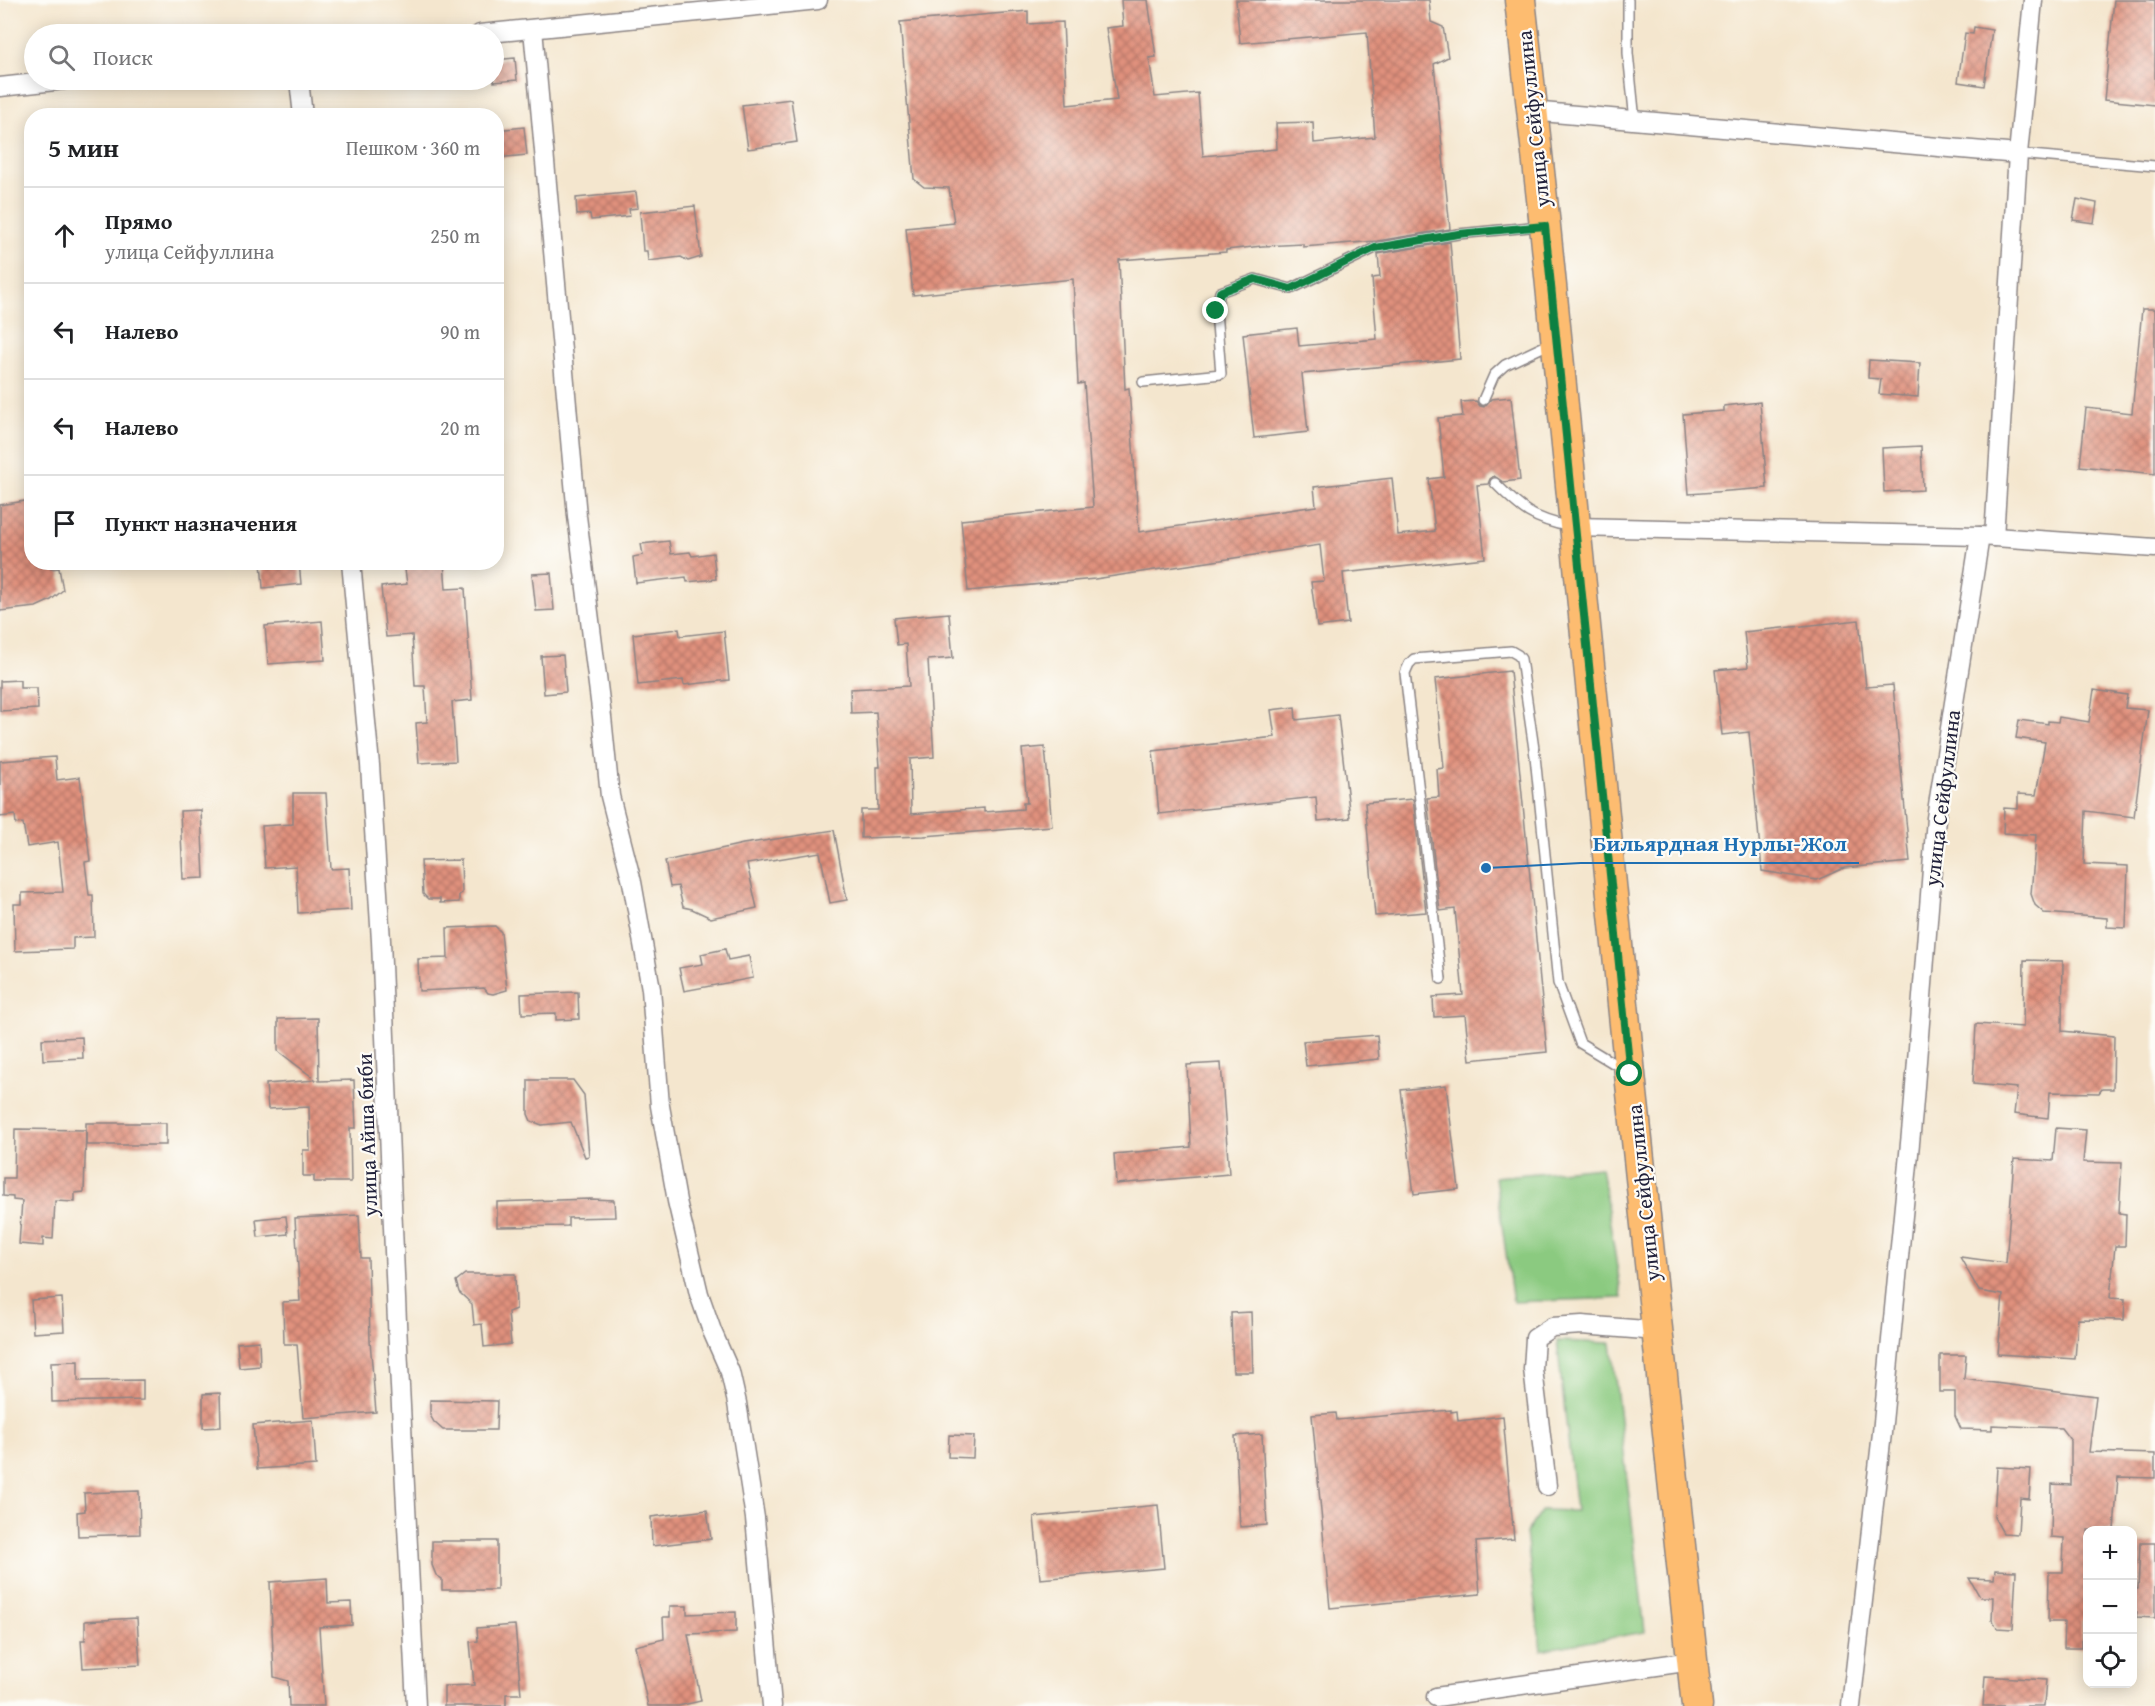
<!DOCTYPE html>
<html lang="ru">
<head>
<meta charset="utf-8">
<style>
  body { margin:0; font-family:"Gentium Book Plus",serif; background:#f6f6f6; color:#202124 }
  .controls { position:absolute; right:18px; bottom:18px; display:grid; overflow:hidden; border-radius:12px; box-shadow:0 3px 15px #0003 }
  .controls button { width:54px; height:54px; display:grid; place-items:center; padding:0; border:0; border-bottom:2px solid #e0e0e0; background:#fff; color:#202124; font:30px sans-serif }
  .stop { position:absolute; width:18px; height:18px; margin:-14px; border:4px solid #0b8043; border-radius:50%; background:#fff }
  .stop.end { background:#0b8043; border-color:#fff; box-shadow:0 2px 6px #0008 }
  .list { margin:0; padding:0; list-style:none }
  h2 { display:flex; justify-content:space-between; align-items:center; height:78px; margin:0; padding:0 24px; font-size:26px }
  h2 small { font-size:20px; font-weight:400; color:#757577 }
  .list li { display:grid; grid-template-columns:39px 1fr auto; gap:18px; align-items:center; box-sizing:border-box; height:96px; padding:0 24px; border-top:2px solid #e0e0e0 }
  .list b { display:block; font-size:22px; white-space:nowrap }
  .list p { margin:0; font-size:20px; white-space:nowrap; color:#757577 }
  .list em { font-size:20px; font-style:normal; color:#757577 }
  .icon { flex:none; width:33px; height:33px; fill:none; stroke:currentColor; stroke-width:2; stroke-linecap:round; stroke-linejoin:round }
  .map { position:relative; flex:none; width:2155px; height:1706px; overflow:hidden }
  .search { position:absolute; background:#fff; box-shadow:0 3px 15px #0003; left:24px; top:24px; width:480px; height:66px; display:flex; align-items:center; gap:15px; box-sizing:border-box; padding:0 21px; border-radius:33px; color:#757577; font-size:22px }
  .panel { position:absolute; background:#fff; box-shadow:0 3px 15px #0003; left:24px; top:108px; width:480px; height:462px; border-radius:24px }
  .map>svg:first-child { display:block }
  .grass { fill:#8bca80; stroke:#56765e; stroke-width:1.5 }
  .building { fill:url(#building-cross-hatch) }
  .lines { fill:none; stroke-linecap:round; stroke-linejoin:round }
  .lane-casing { stroke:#8b8484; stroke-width:12 }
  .street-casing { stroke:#8b8484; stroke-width:21 }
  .primary-casing { stroke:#8b8484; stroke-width:33 }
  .lane { stroke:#fff; stroke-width:9 }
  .street { stroke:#fff; stroke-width:18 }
  .primary { stroke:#fdbc70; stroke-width:30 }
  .route { stroke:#0b8043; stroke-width:8 }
  .labels { text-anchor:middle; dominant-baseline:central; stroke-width:4.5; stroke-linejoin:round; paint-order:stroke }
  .street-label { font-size:21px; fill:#22223b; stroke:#fdfcf7 }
  .leader { fill:none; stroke:#1f6fb2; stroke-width:2 }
  .callout-dot { fill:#1f6fb2; stroke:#fdfcf7; stroke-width:2 }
  .callout-label { font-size:22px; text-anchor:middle; font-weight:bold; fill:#1f6fb2; stroke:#fdfcf7; stroke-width:4.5; stroke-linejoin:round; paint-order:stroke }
</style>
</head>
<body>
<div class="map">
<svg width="2155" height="1706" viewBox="0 0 2155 1706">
  <defs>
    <pattern id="building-cross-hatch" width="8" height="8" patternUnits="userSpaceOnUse" patternTransform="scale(1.5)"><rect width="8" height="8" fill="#e0917d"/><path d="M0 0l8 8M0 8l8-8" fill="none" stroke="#b57668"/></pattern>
  </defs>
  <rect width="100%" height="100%" fill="#fdfcf7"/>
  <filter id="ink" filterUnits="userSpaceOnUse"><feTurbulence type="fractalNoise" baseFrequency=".0167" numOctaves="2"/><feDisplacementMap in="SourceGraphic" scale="12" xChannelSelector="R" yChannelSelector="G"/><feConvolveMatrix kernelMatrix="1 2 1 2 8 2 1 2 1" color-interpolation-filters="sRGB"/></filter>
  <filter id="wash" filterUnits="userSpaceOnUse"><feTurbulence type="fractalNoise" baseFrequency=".008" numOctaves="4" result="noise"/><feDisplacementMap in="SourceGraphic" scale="24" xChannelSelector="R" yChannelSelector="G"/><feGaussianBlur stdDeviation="1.35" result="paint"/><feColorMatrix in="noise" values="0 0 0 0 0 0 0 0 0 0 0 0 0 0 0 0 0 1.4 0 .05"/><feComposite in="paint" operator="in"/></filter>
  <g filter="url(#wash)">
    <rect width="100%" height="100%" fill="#f4e6ce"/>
    <g class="grass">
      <path d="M 1601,1167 L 1622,1298 L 1513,1302 L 1495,1177 Z"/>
      <path d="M 1557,1341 L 1611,1343 L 1645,1632 L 1541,1650 L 1526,1533 L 1542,1510 L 1576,1511 Z"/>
    </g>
    <g id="blocks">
      <g class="building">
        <path d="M 1121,0 L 1148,0 L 1156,57 L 1149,58 L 1155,97 L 1198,93 L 1203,156 L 1277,149 L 1276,123 L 1313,122 L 1314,143 L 1375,137 L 1367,32 L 1240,43 L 1236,0 L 1429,0 L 1431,22 L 1443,27 L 1448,57 L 1434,64 L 1450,229 L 1377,241 L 1303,247 L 1303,244 L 1262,246 L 1226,250 L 1226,252 L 1119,260 L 1125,389 L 1129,388 L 1139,532 L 1316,506 L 1314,487 L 1392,478 L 1398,535 L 1435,531 L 1429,479 L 1444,477 L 1438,418 L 1463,416 L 1461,402 L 1476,401 L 1480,406 L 1484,407 L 1491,399 L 1511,397 L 1520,480 L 1503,482 L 1494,476 L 1490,479 L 1488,484 L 1477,485 L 1485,558 L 1343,573 L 1348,623 L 1317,627 L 1311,582 L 1324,581 L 1320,545 L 1095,579 L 968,591 L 961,520 L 1093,507 L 1084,383 L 1078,384 L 1073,279 L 913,295 L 906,228 L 954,223 L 949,188 L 924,187 L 914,179 L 900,22 L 1028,11 L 1028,24 L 1063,22 L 1067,105 L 1117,100 L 1106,28 L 1123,26 Z"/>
        <path d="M 2114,0 L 2155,0 L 2155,105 L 2104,100 Z"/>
        <path d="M 1974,27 L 1992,30 L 1984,86 L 1958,82 L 1965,33 L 1973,34 Z"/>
        <path d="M 515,58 L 517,80 L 494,82 L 494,60 Z"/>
        <path d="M 791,99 L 797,142 L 748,149 L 742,105 Z"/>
        <path d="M 524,127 L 527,155 L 496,158 L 496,130 Z"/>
        <path d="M 636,192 L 638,208 L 629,209 L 630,216 L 591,220 L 590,214 L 577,215 L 576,198 Z"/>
        <path d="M 2077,199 L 2097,203 L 2094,223 L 2073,220 Z"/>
        <path d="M 695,206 L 701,257 L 688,261 L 681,257 L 648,261 L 647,251 L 643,251 L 640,212 Z"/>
        <path d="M 1450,242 L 1460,359 L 1302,374 L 1308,432 L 1254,438 L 1243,334 L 1297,328 L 1299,346 L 1377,339 L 1372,278 L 1380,277 L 1378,254 Z"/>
        <path d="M 2142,309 L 2155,309 L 2155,474 L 2080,466 L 2086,408 L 2132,413 Z"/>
        <path d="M 1869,360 L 1920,363 L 1918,397 L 1879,394 L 1881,379 L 1868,378 Z"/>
        <path d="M 1760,402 L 1767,488 L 1689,494 L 1683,414 L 1724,411 L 1724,406 Z"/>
        <path d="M 1921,446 L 1923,490 L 1884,492 L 1882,448 Z"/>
        <path d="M 32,500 L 32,562 L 50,562 L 51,569 L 59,568 L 63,590 L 51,600 L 36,607 L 0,611 L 0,505 Z"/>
        <path d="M 669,541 L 671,554 L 690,552 L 692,556 L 713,553 L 716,579 L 687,582 L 686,577 L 636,583 L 633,557 L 643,555 L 641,544 Z"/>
        <path d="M 261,562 L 299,562 L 301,584 L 263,588 Z"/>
        <path d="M 404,562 L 444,562 L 446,589 L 465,588 L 472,700 L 452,702 L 456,761 L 419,763 L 416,723 L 427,722 L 425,686 L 415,686 L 412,635 L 386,637 L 381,587 L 407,584 Z"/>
        <path d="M 551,573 L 554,610 L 536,611 L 532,574 Z"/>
        <path d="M 949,613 L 953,658 L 928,660 L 934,757 L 910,759 L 911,814 L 984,808 L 984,812 L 1023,809 L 1023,803 L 1027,803 L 1022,749 L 1045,747 L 1052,826 L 924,836 L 861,838 L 861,810 L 878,810 L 877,767 L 880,767 L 876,712 L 851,713 L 850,689 L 909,686 L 906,644 L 897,645 L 894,618 Z"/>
        <path d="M 1859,620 L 1866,687 L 1893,685 L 1910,862 L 1844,868 L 1817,880 L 1762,871 L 1749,732 L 1722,735 L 1715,670 L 1748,667 L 1744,632 Z"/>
        <path d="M 322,621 L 325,660 L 268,664 L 265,626 Z"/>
        <path d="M 679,629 L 680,636 L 724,631 L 729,680 L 684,685 L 683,680 L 638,685 L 633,634 Z"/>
        <path d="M 563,655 L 566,692 L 544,694 L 541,656 Z"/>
        <path d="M 1510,671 L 1547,1052 L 1470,1060 L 1465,1015 L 1434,1017 L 1433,997 L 1463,995 L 1455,909 L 1440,911 L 1427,798 L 1439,797 L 1437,769 L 1444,768 L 1435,679 Z"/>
        <path d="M 20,680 L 20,688 L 37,688 L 38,709 L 0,711 L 0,681 Z"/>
        <path d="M 2094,690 L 2127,695 L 2125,708 L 2148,710 L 2134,817 L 2086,811 L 2084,864 L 2128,866 L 2126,928 L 2107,927 L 2107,918 L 2044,913 L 2035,905 L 2031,894 L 2036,835 L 2003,833 L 2004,808 L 2018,809 L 2018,794 L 2036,795 L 2045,742 L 2016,738 L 2019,720 L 2048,724 L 2048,721 L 2058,722 L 2059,717 L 2089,722 Z"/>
        <path d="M 1295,707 L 1296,720 L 1338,715 L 1350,818 L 1318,821 L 1316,797 L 1159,814 L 1153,751 L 1275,737 L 1271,710 Z"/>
        <path d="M 55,757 L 57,780 L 80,777 L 90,861 L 85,862 L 89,895 L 93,895 L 94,937 L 73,938 L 73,949 L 15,951 L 14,904 L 22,904 L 22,893 L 63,892 L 58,842 L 27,847 L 23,823 L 16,824 L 15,815 L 0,817 L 0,761 Z"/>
        <path d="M 293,793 L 326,793 L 331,869 L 349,868 L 351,910 L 298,913 L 296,866 L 265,868 L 262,826 L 293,824 Z"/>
        <path d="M 1413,799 L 1426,912 L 1375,916 L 1365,803 Z"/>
        <path d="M 201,810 L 204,878 L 183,879 L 180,811 Z"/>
        <path d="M 834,830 L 847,900 L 830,903 L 820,852 L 747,864 L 757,908 L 711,918 L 692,909 L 683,907 L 678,886 L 670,887 L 665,861 L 743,844 Z"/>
        <path d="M 461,860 L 462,893 L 459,895 L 459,902 L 440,903 L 440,899 L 428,899 L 423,894 L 421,861 Z"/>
        <path d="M 495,926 L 501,932 L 507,990 L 493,994 L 488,993 L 484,988 L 419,991 L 418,959 L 448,958 L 447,928 Z"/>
        <path d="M 725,949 L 728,960 L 749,956 L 753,978 L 684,991 L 679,968 L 703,964 L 701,954 Z"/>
        <path d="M 2024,960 L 2063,961 L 2062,1031 L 2114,1036 L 2113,1089 L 2102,1089 L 2099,1093 L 2050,1092 L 2048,1118 L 2014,1114 L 2017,1088 L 1973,1084 L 1976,1024 L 2023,1027 Z"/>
        <path d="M 578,992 L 579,1019 L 556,1020 L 556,1013 L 522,1014 L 521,994 Z"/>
        <path d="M 318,1018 L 319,1081 L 354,1080 L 356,1128 L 350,1128 L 351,1182 L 314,1182 L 314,1176 L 303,1176 L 303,1150 L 310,1150 L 309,1107 L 268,1109 L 266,1084 L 316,1080 L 278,1051 L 278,1019 Z"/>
        <path d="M 1377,1035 L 1379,1059 L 1306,1066 L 1303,1041 Z"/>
        <path d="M 82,1037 L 83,1058 L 43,1060 L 42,1039 Z"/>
        <path d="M 1221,1063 L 1229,1174 L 1116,1184 L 1114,1154 L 1191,1147 L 1187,1065 Z"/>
        <path d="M 528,1080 L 573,1080 L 584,1095 L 589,1156 L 585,1157 L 571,1122 L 542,1125 L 531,1121 L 528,1114 Z"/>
        <path d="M 1446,1085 L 1459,1189 L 1414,1194 L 1401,1090 Z"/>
        <rect x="86" y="1123" width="80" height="22"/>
        <path d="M 2056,1128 L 2086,1130 L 2083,1162 L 2122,1163 L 2119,1213 L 2126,1214 L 2125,1246 L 2115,1246 L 2110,1298 L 2125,1299 L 2124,1320 L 2078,1319 L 2075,1359 L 1998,1354 L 2003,1295 L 1979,1291 L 1960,1257 L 2006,1263 L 2014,1159 L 2053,1161 Z"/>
        <path d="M 15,1129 L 86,1130 L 84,1192 L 75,1193 L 75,1202 L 55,1201 L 53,1239 L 43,1238 L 43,1246 L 19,1244 L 22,1201 L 13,1200 L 13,1197 L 3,1196 L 3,1178 L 14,1178 Z"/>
        <path d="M 591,1199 L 614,1200 L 615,1217 L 568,1218 L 568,1226 L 497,1227 L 497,1202 Z"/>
        <path d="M 359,1215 L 361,1258 L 368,1258 L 370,1341 L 376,1412 L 303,1418 L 297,1344 L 284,1344 L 283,1302 L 300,1301 L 295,1218 Z"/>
        <path d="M 286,1216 L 288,1234 L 258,1237 L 256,1219 Z"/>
        <path d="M 465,1274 L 515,1274 L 516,1309 L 508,1312 L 511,1344 L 484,1347 L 482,1324 L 474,1325 L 472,1304 L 459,1292 L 456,1281 Z"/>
        <path d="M 62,1298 L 64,1331 L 33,1333 L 31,1300 Z"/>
        <path d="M 1251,1312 L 1253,1372 L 1233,1372 L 1231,1313 Z"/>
        <path d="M 259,1341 L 260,1366 L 239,1368 L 237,1343 Z"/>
        <path d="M 1940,1355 L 1966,1355 L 1964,1379 L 2096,1396 L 2089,1452 L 2155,1454 L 2155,1478 L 2118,1477 L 2114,1530 L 2088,1530 L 2088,1621 L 2082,1621 L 2082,1648 L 2063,1648 L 2064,1622 L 2048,1622 L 2049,1572 L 2063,1572 L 2064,1538 L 2051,1537 L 2052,1484 L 2071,1485 L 2071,1441 L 2061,1428 L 1992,1425 L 1992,1430 L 1961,1429 L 1955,1416 L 1955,1392 L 1940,1392 Z"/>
        <path d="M 78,1361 L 78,1381 L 143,1380 L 143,1400 L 52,1402 L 51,1362 Z"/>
        <path d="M 220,1393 L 221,1427 L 203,1428 L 203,1394 Z"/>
        <path d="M 430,1400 L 497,1401 L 496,1430 L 443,1430 L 434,1422 L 430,1415 Z"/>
        <path d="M 1451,1410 L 1451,1412 L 1457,1411 L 1458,1421 L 1503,1416 L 1514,1539 L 1476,1542 L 1480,1594 L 1330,1608 L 1312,1415 L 1336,1413 L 1337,1420 Z"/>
        <path d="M 313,1420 L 316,1465 L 257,1469 L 253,1425 Z"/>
        <path d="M 1262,1434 L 1267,1525 L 1240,1527 L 1235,1436 Z"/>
        <path d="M 949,1435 L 974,1436 L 973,1458 L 948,1457 Z"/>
        <path d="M 1997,1467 L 2031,1469 L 2029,1499 L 2020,1498 L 2018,1534 L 2003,1533 L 1994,1517 Z"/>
        <path d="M 139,1491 L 140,1534 L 78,1536 L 77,1512 L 85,1511 L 84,1493 Z"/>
        <path d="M 1158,1505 L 1164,1568 L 1040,1579 L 1034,1517 Z"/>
        <path d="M 707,1510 L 711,1539 L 652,1546 L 651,1517 Z"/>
        <path d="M 432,1541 L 497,1541 L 497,1590 L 442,1590 L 442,1579 L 436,1575 L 432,1565 Z"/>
        <path d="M 2140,1543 L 2155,1543 L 2155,1618 L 2136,1617 L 2137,1612 L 2133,1612 L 2133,1589 L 2138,1589 Z"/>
        <path d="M 1995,1570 L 2016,1571 L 2013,1629 L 1997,1628 L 1992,1620 L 1993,1597 L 1980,1597 L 1969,1578 L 1994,1579 Z"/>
        <path d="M 327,1578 L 328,1603 L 351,1602 L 352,1625 L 319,1627 L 324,1706 L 289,1706 L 288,1681 L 274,1677 L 270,1582 Z"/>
        <path d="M 670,1606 L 687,1606 L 687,1614 L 736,1612 L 736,1632 L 688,1634 L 701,1701 L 678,1706 L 648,1706 L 635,1646 L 664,1639 L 663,1617 L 670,1617 Z"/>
        <path d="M 137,1618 L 140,1665 L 83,1668 L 81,1640 L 85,1640 L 85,1621 Z"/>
        <path d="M 515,1625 L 521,1694 L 506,1694 L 506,1706 L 444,1706 L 444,1686 L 474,1685 L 470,1642 L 478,1641 L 477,1628 Z"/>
        <path d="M 1985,1676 L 2046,1680 L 2044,1706 L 1983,1706 Z"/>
      </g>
    </g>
  </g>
  <g filter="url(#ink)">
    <use href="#blocks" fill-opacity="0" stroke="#8b8484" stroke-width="1.5"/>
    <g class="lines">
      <defs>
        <g id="lane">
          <path d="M 1628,0 L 1628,53 L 1635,121"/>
          <path d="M 2018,154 L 2155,166"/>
          <path d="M 1143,382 L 1221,374 L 1216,311 L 1220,292 L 1255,279 L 1291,289 L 1375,248 L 1458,234 L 1540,226"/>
          <path d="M 1483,400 L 1494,375 L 1505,365 L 1551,343"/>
          <path d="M 1495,483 C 1522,510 1532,519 1571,527"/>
          <path d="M 1441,979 L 1405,673 L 1409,664 L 1414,659 L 1511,651 L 1518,655 L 1521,659 L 1535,756 L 1558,983 L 1580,1043 L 1623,1069"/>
        </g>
        <g id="street">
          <path d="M 533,29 L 577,516 L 602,717 L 610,796 L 632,882 L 651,989 L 660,1106 L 677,1201 L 699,1294 L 712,1331 L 730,1372 L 737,1403 L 755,1518 L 772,1706"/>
          <path d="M 480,34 L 818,0"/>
          <path d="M 299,80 L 303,116"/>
          <path d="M 0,87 L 64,80"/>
          <path d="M 1531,111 L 2018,154"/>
          <path d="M 1574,527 L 1980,536 L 2155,548"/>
          <path d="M 1994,537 L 2018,154 L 2033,0"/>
          <path d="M 351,562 L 370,765 L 381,941 L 398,1346 L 416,1706"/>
          <path d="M 1547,1486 L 1533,1369 L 1535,1338 L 1552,1327 L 1582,1325 L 1658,1331"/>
          <path d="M 1436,1697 L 1692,1661"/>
          <path d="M 1851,1706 L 1882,1433 L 1913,1112 L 1936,818 L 1980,536"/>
        </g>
        <path id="primary" d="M 1520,0 L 1545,226 L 1630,1074 L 1697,1706"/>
      </defs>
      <use href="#lane" class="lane-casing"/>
      <use href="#street" class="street-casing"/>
      <use href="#primary" class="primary-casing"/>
      <use href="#lane" class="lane"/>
      <use href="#street" class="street"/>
      <use href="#primary" class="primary"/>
    </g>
  </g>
  <g class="lines" filter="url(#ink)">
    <path class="route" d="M 1216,311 L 1220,292 L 1255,279 L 1291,289 L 1375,248 L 1458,234 L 1545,226 L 1630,1074"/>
  </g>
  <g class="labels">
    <g class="street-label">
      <text transform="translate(1533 119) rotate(-96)">улица Сейфуллина</text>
      <text transform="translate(1942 798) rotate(-83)">улица Сейфуллина</text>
      <text transform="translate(367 1135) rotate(-92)">улица Айша биби</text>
      <text transform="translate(1643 1193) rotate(-96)">улица Сейфуллина</text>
    </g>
  </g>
  <path class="leader" d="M1486 868L1581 863H1859"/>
  <circle class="callout-dot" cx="1486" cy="868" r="6"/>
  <g class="callout-label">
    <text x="1720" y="851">Бильярдная Нурлы-Жол</text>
  </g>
</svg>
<div class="controls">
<button>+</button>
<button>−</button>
<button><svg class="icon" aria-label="locate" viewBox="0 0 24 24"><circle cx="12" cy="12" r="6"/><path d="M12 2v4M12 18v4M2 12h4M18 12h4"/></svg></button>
</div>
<div class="stop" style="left:1630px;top:1074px"></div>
<div class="stop end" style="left:1216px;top:311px"></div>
<div class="search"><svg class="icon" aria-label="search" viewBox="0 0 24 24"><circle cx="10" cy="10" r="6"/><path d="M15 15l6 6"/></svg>Поиск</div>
<section class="panel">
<h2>5 мин<small>Пешком · 360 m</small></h2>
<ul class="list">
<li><svg class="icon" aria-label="ahead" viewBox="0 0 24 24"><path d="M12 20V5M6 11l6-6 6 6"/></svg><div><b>Прямо</b><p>улица Сейфуллина</p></div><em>250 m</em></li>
<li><svg class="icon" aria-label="left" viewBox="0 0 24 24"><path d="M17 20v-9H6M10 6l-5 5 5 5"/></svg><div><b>Налево</b></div><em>90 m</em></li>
<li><svg class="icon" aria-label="left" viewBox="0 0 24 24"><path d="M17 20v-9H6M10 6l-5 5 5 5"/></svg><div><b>Налево</b></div><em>20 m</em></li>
<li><svg class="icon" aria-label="arrive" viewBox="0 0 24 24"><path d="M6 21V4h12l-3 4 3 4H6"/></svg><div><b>Пункт назначения</b></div></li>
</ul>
</section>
</div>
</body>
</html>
